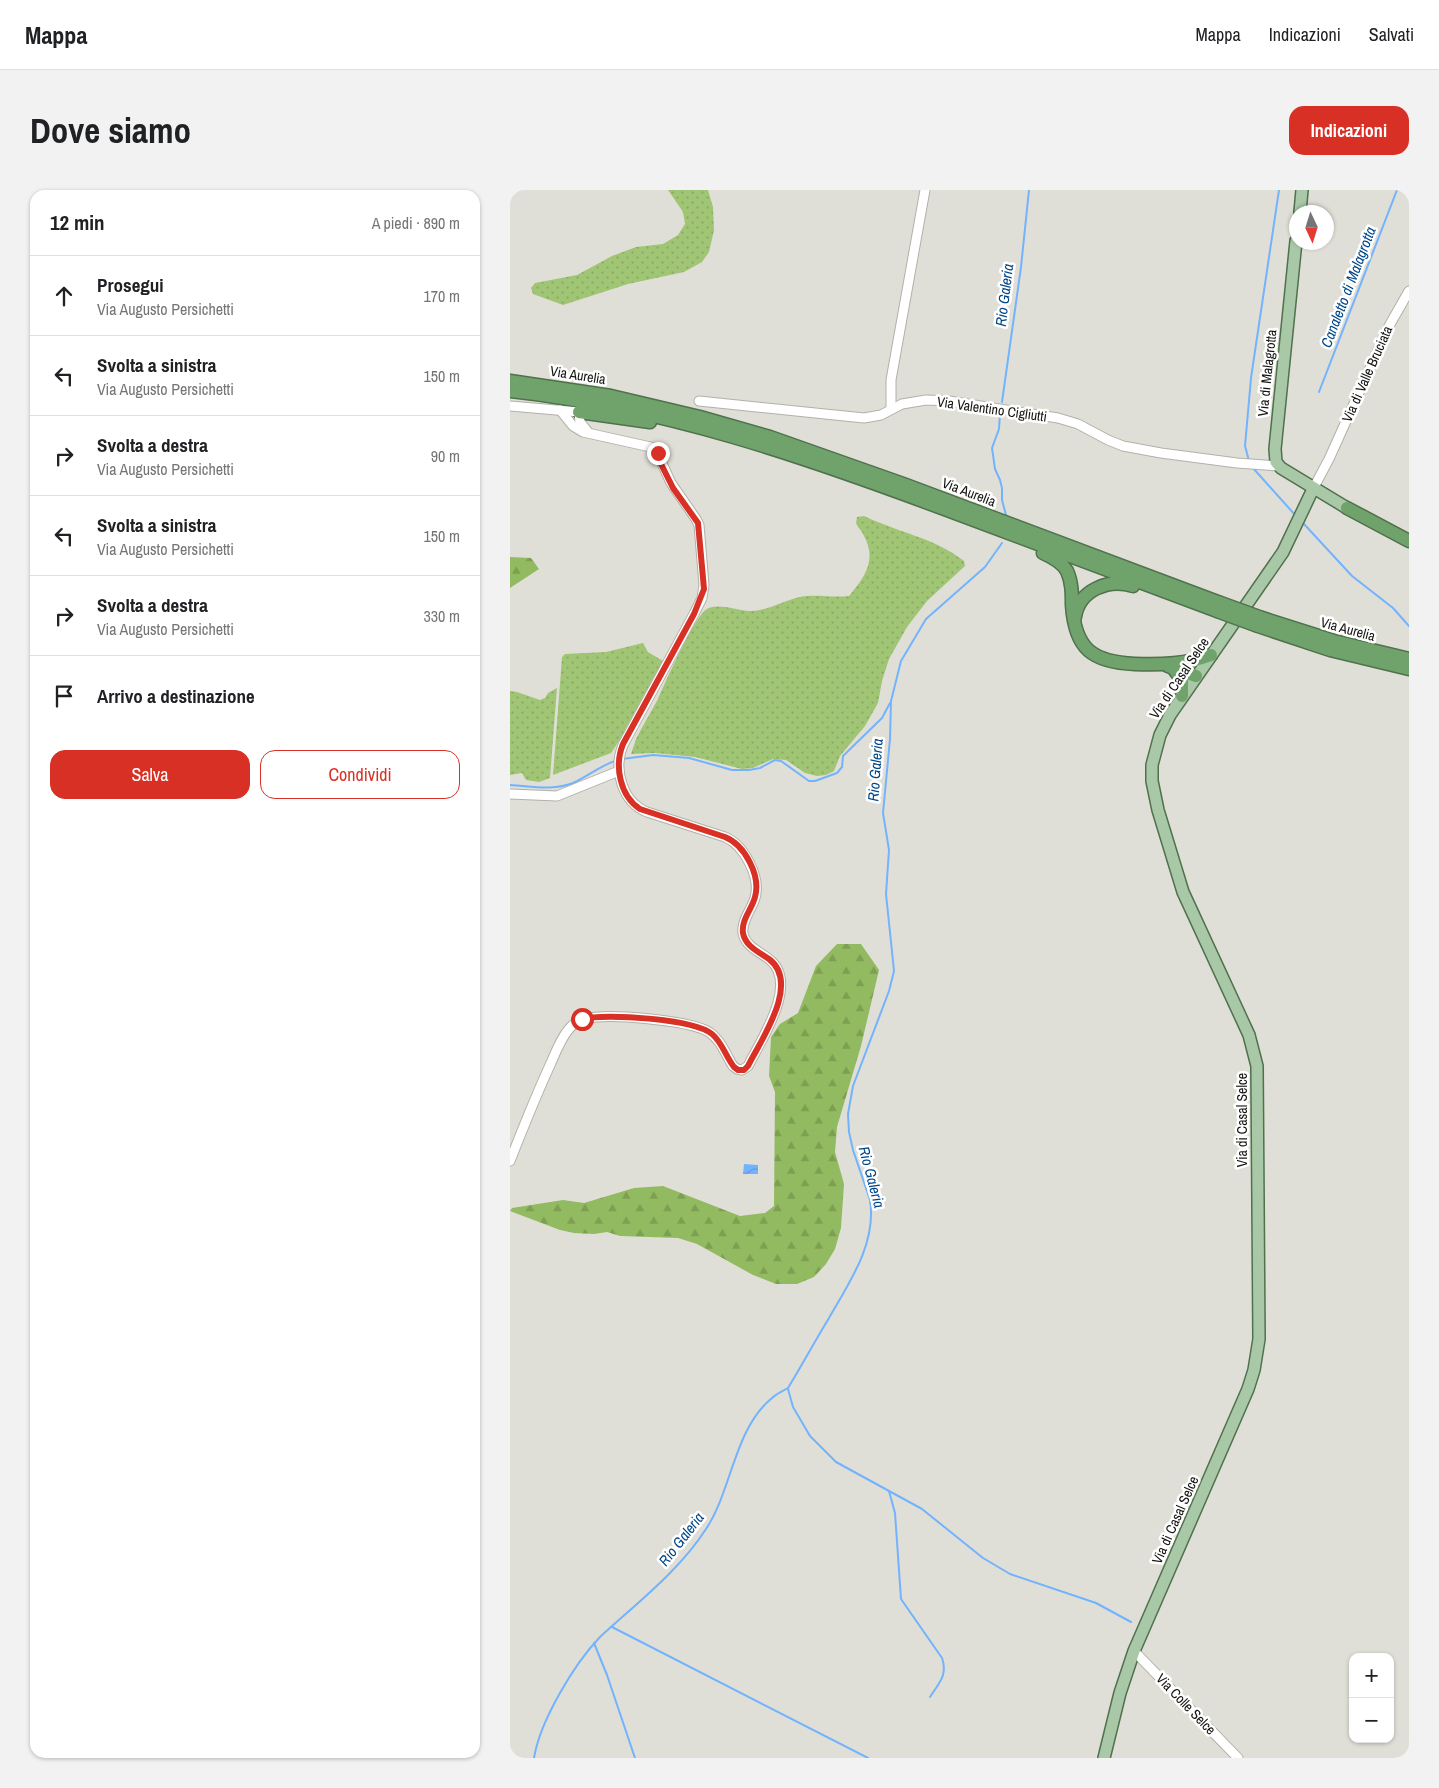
<!DOCTYPE html>
<html lang="it">
<head>
<meta charset="utf-8">
<style>
  body { margin:0; font-family:"Archivo Narrow",sans-serif; background:#f2f2f2; color:#202124 }
  .controls { position:absolute; right:15px; bottom:15px; display:grid; overflow:hidden; border-radius:10px; box-shadow:0 1px 4px #0004 }
  .controls button { width:45px; height:45px; display:grid; place-items:center; padding:0; border:0; border-bottom:1px solid #e0e0e0; background:#fff; color:#202124; font:25px sans-serif }
  .compass { position:absolute; left:779px; top:15px; width:45px; height:45px; border-radius:50%; background:#fff; box-shadow:0 1px 4px #0004; rotate:176deg }
  .stop { position:absolute; width:15px; height:15px; margin:-11px; border:4px solid #d93025; border-radius:50%; background:#fff }
  .stop.end { background:#d93025; border-color:#fff; box-shadow:0 1px 5px #0008 }
  .list { margin:0; padding:0; list-style:none }
  h2 { display:flex; justify-content:space-between; align-items:center; height:65px; margin:0; padding:0 20px; font-size:21px }
  h2 small { font-size:16px; font-weight:400; color:#757577 }
  .list li { display:grid; grid-template-columns:32px 1fr auto; gap:15px; align-items:center; box-sizing:border-box; height:80px; padding:0 20px; border-top:1px solid #e0e0e0 }
  .list b { display:block; font-size:19px; white-space:nowrap }
  .list p { margin:0; font-size:16px; white-space:nowrap; color:#757577 }
  .list em { font-size:16px; font-style:normal; color:#757577 }
  .actions { display:flex; gap:10px; padding:15px 20px }
  .actions a { flex:1; padding:11px 0; border:1px solid #d93025; border-radius:15px; text-align:center; font-size:18px; color:#d93025 }
  .actions .main { background:#d93025; color:#fff }
  .icon { flex:none; width:28px; height:28px; fill:none; stroke:currentColor; stroke-width:2; stroke-linecap:round; stroke-linejoin:round }
  .map { position:relative; flex:none; width:899px; height:1568px; overflow:hidden; border-radius:15px }
  header { display:flex; align-items:center; gap:30px; box-sizing:border-box; height:70px; padding:0 25px; background:#fff; border-bottom:1px solid #e0e0e0 }
  header strong { font-size:24px }
  nav { display:flex; gap:28px; margin-inline-start:auto; font-size:18px }
  .intro { display:flex; align-items:center; justify-content:space-between; box-sizing:border-box; height:120px; padding:0 30px }
  h1 { margin:0; font-size:35px }
  .button { padding:12px 22px; border-radius:15px; background:#d93025; color:#fff; font-size:18px; font-weight:700 }
  main { display:flex; gap:30px; padding:0 30px }
  aside { flex:1; background:#fff; border-radius:15px; box-shadow:0 1px 4px #0004 }
  .map>svg:first-child { display:block }
  .grass { fill:url(#grass-dots) }
  .forest { fill:url(#forest-firs) }
  .water { fill:url(#water-waves) }
  .lines { fill:none; stroke-linecap:round; stroke-linejoin:round }
  .stream { stroke:#73b3fe; stroke-width:2 }
  .minor-casing { stroke:#b2b1a9; stroke-width:11 }
  .major-casing { stroke:#4f714c; stroke-width:14 }
  .highway-casing { stroke:#4f714c; stroke-width:15 }
  .minor { stroke:#fff; stroke-width:9 }
  .major { stroke:#a9c8a7; stroke-width:11 }
  .highway { stroke:#70a36c; stroke-width:12 }
  .highway-bridge-casing { stroke:#4f714c; stroke-width:15; stroke-linecap:butt }
  .highway-bridge { stroke:#70a36c; stroke-width:12 }
  .route { stroke:#d93025; stroke-width:6 }
  .labels { text-anchor:middle; dominant-baseline:central; stroke-width:5; stroke-linejoin:round; paint-order:stroke }
  .street-label { font-size:14px; fill:#131310; stroke:#fff }
  .water-label { font-size:15px; font-style:italic; fill:#004789; stroke:#fff }
</style>
</head>
<body>
<header>
<strong>Mappa</strong>
<nav><a>Mappa</a><a>Indicazioni</a><a>Salvati</a></nav>
</header>
<div class="intro"><h1>Dove siamo</h1><a class="button">Indicazioni</a></div>
<main>
<aside>
<h2>12 min<small>A piedi · 890 m</small></h2>
<ul class="list">
<li><svg class="icon" aria-label="ahead" viewBox="0 0 24 24"><path d="M12 20V5M6 11l6-6 6 6"/></svg><div><b>Prosegui</b><p>Via Augusto Persichetti</p></div><em>170 m</em></li>
<li><svg class="icon" aria-label="left" viewBox="0 0 24 24"><path d="M17 20v-9H6M10 6l-5 5 5 5"/></svg><div><b>Svolta a sinistra</b><p>Via Augusto Persichetti</p></div><em>150 m</em></li>
<li><svg class="icon" aria-label="right" viewBox="0 0 24 24"><path d="M7 20v-9h11M14 6l5 5-5 5"/></svg><div><b>Svolta a destra</b><p>Via Augusto Persichetti</p></div><em>90 m</em></li>
<li><svg class="icon" aria-label="left" viewBox="0 0 24 24"><path d="M17 20v-9H6M10 6l-5 5 5 5"/></svg><div><b>Svolta a sinistra</b><p>Via Augusto Persichetti</p></div><em>150 m</em></li>
<li><svg class="icon" aria-label="right" viewBox="0 0 24 24"><path d="M7 20v-9h11M14 6l5 5-5 5"/></svg><div><b>Svolta a destra</b><p>Via Augusto Persichetti</p></div><em>330 m</em></li>
<li><svg class="icon" aria-label="arrive" viewBox="0 0 24 24"><path d="M6 21V4h12l-3 4 3 4H6"/></svg><div><b>Arrivo a destinazione</b></div></li>
</ul>
<div class="actions"><a class="main">Salva</a><a>Condividi</a></div>
</aside>
<div class="map">
<svg width="899" height="1568" viewBox="0 0 899 1568">
  <defs>
    <pattern id="grass-dots" width="8" height="8" patternUnits="userSpaceOnUse" patternTransform="scale(1.25)"><rect width="8" height="8" fill="#a0c575"/><path d="M2 2h.1M6 6h.1" fill="none" stroke="#89a864" stroke-width="1.8" stroke-linecap="round"/></pattern>
    <pattern id="forest-firs" width="22" height="20" patternUnits="userSpaceOnUse" patternTransform="scale(1.25)"><rect width="22" height="20" fill="#92ba60"/><path d="M5 1l3.5 6h-7zM16 11l3.5 6h-7z" fill="#7d9f52"/></pattern>
    <pattern id="water-waves" width="16" height="10" patternUnits="userSpaceOnUse" patternTransform="scale(1.25)"><rect width="16" height="10" fill="#73b3fe"/><path d="M0 5q4-4 8 0t8 0" fill="none" stroke="#6399d9"/></pattern>
  </defs>
  <rect width="100%" height="100%" fill="#e0dfd7"/>
  <g class="grass">
    <path d="M 158,0 L 198,0 L 203,17 L 204,40 L 199,62 L 192,72 L 174,82 L 118,94 L 53,115 L 23,104 L 21,98 L 25,93 L 67,85 L 102,66 L 126,57 L 153,54 L 168,45 L 175,34 L 173,22 Z"/>
    <path d="M 354,326 C 387,342 425,348 454,371 L 455,376 L 417,411 L 397,437 L 379,469 L 372,491 L 368,513 L 355,536 L 330,566 L 324,581 L 316,585 L 307,586 L 295,583 L 276,570 L 263,569 L 243,578 L 232,579 L 185,567 L 145,563 L 121,564 L 126,549 C 133,535 141,522 148,509 C 155,493 185,425 197,419 C 208,413 226,420 238,421 C 256,422 272,411 290,407 C 306,404 322,408 339,406 C 355,387 367,370 354,346 C 352,341 348,338 346,333 L 347,327 Z"/>
    <path d="M 133,453 L 138,462 L 153,471 L 109,551 L 101,563 L 43,585 L 52,467 L 55,464 L 96,462 Z"/>
    <path d="M 47,498 L 40,588 L 29,592 L 16,590 L 12,583 L 0,585 L 0,501 L 7,502 L 30,510 L 35,508 L 38,503 Z"/>
  </g>
  <g class="forest">
    <path d="M 0,367 L 21,368 L 29,379 L 0,398 Z"/>
    <path d="M 327,754 L 351,754 L 369,780 L 351,856 L 327,937 L 325,962 L 334,994 L 331,1038 L 325,1059 L 316,1074 L 304,1087 L 287,1094 L 266,1094 L 243,1085 L 187,1054 L 168,1048 L 110,1046 L 97,1042 L 84,1044 L 64,1043 L 50,1040 L 0,1021 L 2,1018 L 53,1010 L 74,1013 L 124,998 L 153,996 L 230,1026 L 255,1023 L 264,1016 L 265,902 L 259,886 L 261,847 L 270,834 L 288,823 L 306,776 Z"/>
  </g>
  <path class="water" d="M 234,974 L 248,975 L 248,984 L 233,984 Z"/>
  <g class="lines">
    <g class="stream">
      <path d="M 809,202 L 887,0"/>
      <path d="M 492,212 L 511,77 L 519,0"/>
      <path d="M 490,224 L 489,239 L 482,258 L 485,279 L 490,290 L 492,298 L 492,310 L 496,325"/>
      <path d="M 739,271 L 735,256 L 741,188 L 769,0"/>
      <path d="M 743,278 L 786,326"/>
      <path d="M 794,334 L 842,386 L 883,418 L 899,436"/>
      <path d="M 112,569 L 143,565 L 179,568 L 222,580 L 239,580 L 250,578 L 265,570 L 271,571 L 299,591 L 305,591 L 327,583 L 332,577 L 333,566 L 372,528 L 380,513"/>
      <path d="M 0,595 C 21,596 43,601 63,593 C 78,586 90,576 105,571"/>
      <path d="M 278,1199 L 283,1217 L 300,1246 L 326,1272 L 412,1319 L 473,1368 L 500,1384 L 586,1413 L 621,1432"/>
      <path d="M 379,1301 L 385,1323 L 391,1409 L 432,1468 C 438,1485 429,1493 420,1507"/>
      <path d="M 102,1437 L 358,1568"/>
      <path d="M 84,1453 L 97,1485 L 125,1568"/>
      <path d="M 24,1568 C 30,1531 64,1474 90,1447 C 127,1413 169,1381 196,1339 C 222,1300 224,1239 262,1208 C 266,1204 273,1201 278,1198 C 292,1175 305,1151 319,1128 C 339,1093 367,1053 360,1010 L 343,960 L 339,942 L 338,924 L 343,896 L 379,801 L 384,781 L 376,704 L 379,660 L 373,623 L 380,549 L 381,511 L 391,471 L 416,429 L 475,377 L 492,353"/>
    </g>
    <defs>
      <g id="minor">
        <path d="M 189,211 L 354,228 L 371,225 L 392,214 L 416,210 L 439,211 L 548,228 L 568,234 L 598,250 L 613,256 L 651,263 L 727,273 L 768,276"/>
        <path d="M 0,216 L 69,222 L 70,232 L 78,242"/>
        <path d="M 381,218 L 381,190 L 415,0"/>
        <path d="M 803,299 L 819,269 L 879,136 L 899,101"/>
        <path d="M 0,604 L 47,606 L 109,581"/>
        <path d="M 0,971 C 13,938 26,905 41,873 C 46,861 51,848 59,839 C 63,834 69,830 75,829 C 97,823 179,830 199,842 C 211,850 216,865 223,876 L 227,879 L 232,880 L 238,876 C 251,850 290,793 259,769 C 250,762 235,756 233,743 C 231,731 242,719 245,708 C 251,687 234,655 215,647 L 137,622 C 112,612 103,579 113,555 L 184,424 L 192,408 L 194,395 L 189,335 L 186,329 L 161,293 L 145,258 L 73,242 L 63,236 L 50,220"/>
        <path d="M 624,1461 L 728,1568"/>
      </g>
      <g id="major">
        <path d="M 790,22 L 792,0"/>
        <path d="M 786,51 L 765,259 L 766,272 L 771,278 L 837,318"/>
        <path d="M 594,1568 L 610,1503 L 624,1461 L 738,1199 L 744,1180 L 749,1149 L 747,876 L 739,845 L 673,702 L 648,620 L 642,591 L 642,575 L 650,545 L 660,525 L 773,362 L 803,299"/>
      </g>
      <g id="highway">
        <path d="M 0,191 L 101,206 L 190,227 L 260,247 L 396,295 L 708,412"/>
        <path d="M 0,201 C 154,218 293,266 437,320 C 527,353 617,387 707,421"/>
        <path d="M 69,222 L 140,232"/>
        <path d="M 837,318 L 899,351"/>
        <path d="M 533,363 C 542,367 552,372 557,381 C 562,392 562,404 562,415 C 565,460 583,472 625,474 C 652,475 676,474 701,465"/>
        <path d="M 565,427 C 569,400 599,388 623,396"/>
        <path d="M 752,428 L 824,451 L 899,469"/>
        <path d="M 748,436 L 820,460 L 899,479"/>
        <path d="M 658,476 L 686,486"/>
        <path d="M 663,478 L 672,490 L 672,506"/>
      </g>
    </defs>
    <use href="#minor" class="minor-casing"/>
    <use href="#major" class="major-casing"/>
    <use href="#highway" class="highway-casing"/>
    <use href="#minor" class="minor"/>
    <use href="#major" class="major"/>
    <use href="#highway" class="highway"/>
    <defs>
      <g id="highway-bridge">
        <path d="M 708,412 L 752,428"/>
        <path d="M 707,421 L 748,436"/>
      </g>
    </defs>
    <use href="#highway-bridge" class="highway-bridge-casing"/>
    <use href="#highway-bridge" class="highway-bridge"/>
  </g>
  <g class="lines">
    <path class="route" d="M 72,829 C 96,823 183,829 202,844 C 212,852 216,867 224,877 L 228,880 L 234,880 L 238,876 C 251,850 291,793 259,769 C 249,762 235,756 233,743 C 231,730 242,719 245,707 C 251,686 235,655 215,647 L 130,619 C 110,606 104,576 113,554 L 184,424 L 194,399 L 188,333 L 163,298 L 150,272 L 148,263"/>
  </g>
  <g class="labels">
    <g class="street-label">
      <text transform="translate(757 183) rotate(-84)">Via di Malagrotta</text>
      <text transform="translate(857 184) rotate(-66)">Via di Valle Bruciata</text>
      <text transform="translate(68 185) rotate(9)">Via Aurelia</text>
      <text transform="translate(482 219) rotate(8)">Via Valentino Cigliutti</text>
      <text transform="translate(459 302) rotate(21)">Via Aurelia</text>
      <text transform="translate(838 439) rotate(15)">Via Aurelia</text>
      <text transform="translate(669 488) rotate(-56)">Via di Casal Selce</text>
      <text transform="translate(732 930) rotate(-90)">Via di Casal Selce</text>
      <text transform="translate(665 1330) rotate(-66)">Via di Casal Selce</text>
      <text transform="translate(676 1514) rotate(46)">Via Colle Selce</text>
    </g>
    <g class="water-label">
      <text transform="translate(838 97) rotate(-69)">Canaletto di Malagrotta</text>
      <text transform="translate(494 105) rotate(-83)">Rio Galeria</text>
      <text transform="translate(365 580) rotate(-86)">Rio Galeria</text>
      <text transform="translate(362 987) rotate(75)">Rio Galeria</text>
      <text transform="translate(171 1349) rotate(-52)">Rio Galeria</text>
    </g>
  </g>
</svg>
<div class="controls">
<button>+</button>
<button>−</button>
</div>
<svg class="compass" viewBox="-18 -18 36 36"><path d="M0-13l5 13h-10z" fill="#e53935"/><path d="M0 13l5-13h-10z" fill="#757577"/></svg>
<div class="stop" style="left:72px;top:829px"></div>
<div class="stop end" style="left:148px;top:263px"></div>
</div>
</main>
</body>
</html>
